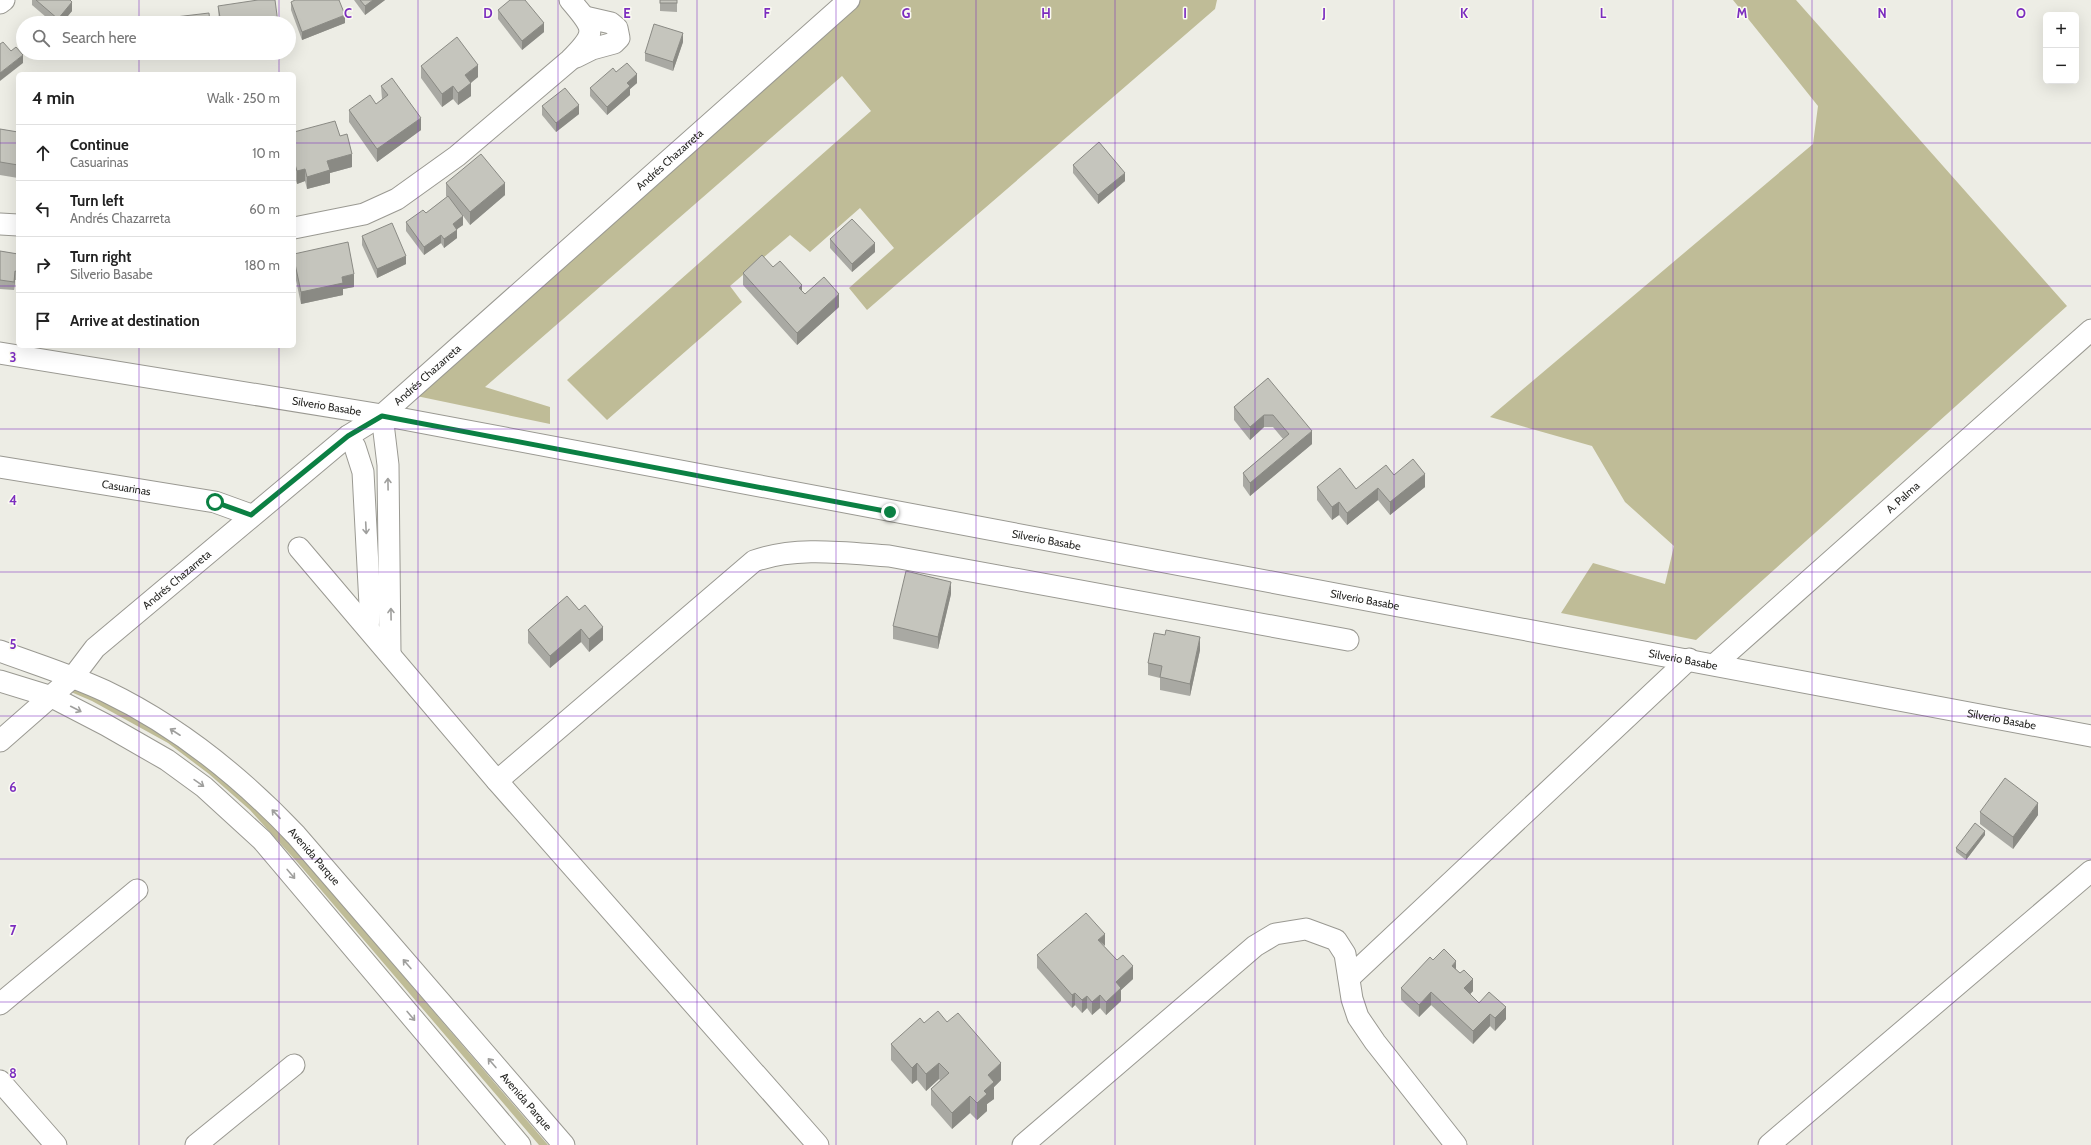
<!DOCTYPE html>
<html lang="en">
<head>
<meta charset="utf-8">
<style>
  body { margin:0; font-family:Cabin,sans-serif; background:#f6f6f6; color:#222 }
  .controls { position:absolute; right:12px; top:12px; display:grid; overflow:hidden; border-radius:6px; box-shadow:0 4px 16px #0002 }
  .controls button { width:36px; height:36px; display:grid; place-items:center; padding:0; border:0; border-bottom:1px solid #e0e0e0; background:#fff; color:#222; font:20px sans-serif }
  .stop { position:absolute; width:12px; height:12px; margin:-9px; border:3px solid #0b8043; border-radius:50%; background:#fff }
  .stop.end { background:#0b8043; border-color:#fff; box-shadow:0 1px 4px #0008 }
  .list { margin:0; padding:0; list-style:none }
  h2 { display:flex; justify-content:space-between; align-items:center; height:52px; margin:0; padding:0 16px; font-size:17px }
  h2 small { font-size:13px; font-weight:400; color:#767676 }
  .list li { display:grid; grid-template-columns:26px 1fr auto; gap:12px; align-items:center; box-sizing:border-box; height:56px; padding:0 16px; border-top:1px solid #e0e0e0 }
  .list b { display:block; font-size:15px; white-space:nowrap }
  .list p { margin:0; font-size:13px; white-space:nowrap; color:#767676 }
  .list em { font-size:13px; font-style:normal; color:#767676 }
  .icon { flex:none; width:22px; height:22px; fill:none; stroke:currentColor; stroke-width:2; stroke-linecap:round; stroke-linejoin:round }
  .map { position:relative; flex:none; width:2091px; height:1145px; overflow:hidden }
  .search { position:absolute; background:#fff; box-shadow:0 4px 16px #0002; left:16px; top:16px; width:280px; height:44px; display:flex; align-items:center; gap:10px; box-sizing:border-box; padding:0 14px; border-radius:22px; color:#767676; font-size:15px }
  .panel { position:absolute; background:#fff; box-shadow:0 4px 16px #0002; left:16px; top:72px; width:280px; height:276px; border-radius:6px }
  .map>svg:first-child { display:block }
  .green { fill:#bfbc97 }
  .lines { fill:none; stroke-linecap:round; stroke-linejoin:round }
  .minor-casing { stroke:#9a9992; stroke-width:23 }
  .minor { stroke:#fff; stroke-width:21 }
  .wall { fill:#a9a9a3 }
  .shaded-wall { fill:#8a8a84 }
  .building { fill:#c5c5bd; stroke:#8a8a84 }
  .oneway { stroke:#9f9f9d }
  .route { stroke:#0b8043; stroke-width:5 }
  .grid { fill:none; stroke:#7b2cbf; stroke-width:1; stroke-opacity:0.55 }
  .labels { text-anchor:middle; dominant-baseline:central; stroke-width:3; stroke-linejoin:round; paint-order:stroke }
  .street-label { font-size:11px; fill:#292926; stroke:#fbfaf2 }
  .grid-label { font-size:13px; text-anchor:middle; font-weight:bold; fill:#7b2cbf; stroke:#fbfaf2; stroke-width:3; stroke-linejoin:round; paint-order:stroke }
</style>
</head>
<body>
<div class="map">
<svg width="2091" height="1145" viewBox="0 0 2091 1145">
  <rect width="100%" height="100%" fill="#edede5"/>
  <g class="green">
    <path d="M 849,0 L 1217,0 L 1215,9 L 867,310 L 849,288 L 894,248 L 860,208 L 810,252 L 790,235 L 730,286 L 742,302 L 607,420 L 567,380 L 871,111 L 842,76 L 485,387 L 550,407 L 550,424 L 402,393 Z"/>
    <path d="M 1733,0 L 1796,0 L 2067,306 L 1696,640 L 1561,613 L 1593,563 L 1665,584 L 1674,546 L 1625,502 L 1592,446 L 1490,417 L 1813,144 L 1818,106 Z"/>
    <path d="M 77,687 L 95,695 L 170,739 L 212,769 L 255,805 L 303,859 L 548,1145 L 539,1145 L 298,863 L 250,810 L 209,774 L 168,743 L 92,701 L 71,692 Z"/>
  </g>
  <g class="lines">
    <defs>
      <g id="minor">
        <path d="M 0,3 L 4,0"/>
        <path d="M 576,57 L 592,49 L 614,43 L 619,38 L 617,28 L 611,23 L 585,17"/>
        <path d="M 0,224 L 18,225"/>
        <path d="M 294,228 L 364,214 L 397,199 L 457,156 L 570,60 C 598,32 595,29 570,0"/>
        <path id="s1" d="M 0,353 L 382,415 L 2091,736"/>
        <path d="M 382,415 L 388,465 L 390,653"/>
        <path d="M 348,436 L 355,447 L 363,472 L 370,605 L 368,628"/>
        <path id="s2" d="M 0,467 L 215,502 L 251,515"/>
        <path d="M 299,548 L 497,781 L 818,1145"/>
        <path id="s3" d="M 0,651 C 35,664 71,675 105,691 C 178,726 241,777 296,835 L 564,1145"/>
        <path id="s4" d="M 1715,664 L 2091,330"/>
        <path d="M 0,681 L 52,697 L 106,725 L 167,760 L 204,787 L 262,840 L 520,1145"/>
        <path id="s5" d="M 0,741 L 73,677 L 95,648 L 348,436 L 382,415 L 849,0"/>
        <path d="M 497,781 L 754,561 C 796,546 845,553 889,556 L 1348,640"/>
        <path d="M 1349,978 L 1689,659"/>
        <path d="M 0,1004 L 137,890"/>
        <path d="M 0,1081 L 56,1145"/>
        <path d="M 196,1145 L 294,1065"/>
        <path d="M 1023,1145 L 1255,946 L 1275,934 L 1306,929 L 1336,940 L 1345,954 L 1352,999 L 1358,1017 L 1375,1042 L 1456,1145"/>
        <path d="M 1769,1145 L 2091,871"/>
      </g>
    </defs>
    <use href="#minor" class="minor-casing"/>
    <use href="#minor" class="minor"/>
  </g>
  <g class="wall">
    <path d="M 32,0 L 70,0 L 72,11 L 62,23 L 53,23 L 32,5 Z"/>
    <path d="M 354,0 L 385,0 L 365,15 Z"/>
    <path d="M 660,0 L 677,0 L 677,12 L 660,11 Z"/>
    <path d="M 291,2 L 345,23 L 302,40 L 291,10 Z"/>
    <path d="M 218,6 L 278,23 L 219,23 Z"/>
    <path d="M 498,10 L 544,32 L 522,50 L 498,19 Z"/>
    <path d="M 683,42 L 673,71 L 645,61 L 645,53 Z"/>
    <path d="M 171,53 L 206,53 L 178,57 Z"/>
    <path d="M 421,66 L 478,77 L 471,83 L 471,96 L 458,105 L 453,99 L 442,107 L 421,78 Z"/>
    <path d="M 616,72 L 637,83 L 630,89 L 630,95 L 607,115 L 590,96 L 590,88 Z"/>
    <path d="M 381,86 L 421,130 L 377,162 L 349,122 L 349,110 L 376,104 L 382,99 Z"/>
    <path d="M 542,106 L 579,114 L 556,132 L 542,115 Z"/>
    <path d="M 0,129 L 18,132 L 18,178 L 0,175 Z"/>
    <path d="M 294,132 L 340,136 L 352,167 L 330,173 L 330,183 L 307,189 L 305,181 L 297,184 L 294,174 Z"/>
    <path d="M 1073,165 L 1125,181 L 1098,204 L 1073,173 Z"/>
    <path d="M 446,183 L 505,195 L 470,225 L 461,213 L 463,225 L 457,229 L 457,238 L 444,248 L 441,243 L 424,255 L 406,231 L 406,222 L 426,213 L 447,197 L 446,196 Z"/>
    <path d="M 362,236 L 406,264 L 377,278 L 362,245 Z"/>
    <path d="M 830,239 L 875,252 L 852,272 L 830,248 Z"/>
    <path d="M 0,251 L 18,254 L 18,280 L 15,280 L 14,290 L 0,289 Z"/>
    <path d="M 294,254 L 354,287 L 343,289 L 343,295 L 301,304 L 294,271 Z"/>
    <path d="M 773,267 L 802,291 L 805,294 L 839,307 L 797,345 L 743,285 L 743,273 Z"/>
    <path d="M 1268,378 L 1312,444 L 1250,496 L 1243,486 L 1243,473 L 1283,439 L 1273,427 L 1264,427 L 1250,440 L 1234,420 L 1234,407 Z"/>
    <path d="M 1394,475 L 1425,487 L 1390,515 L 1378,500 L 1347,525 L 1339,515 L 1332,520 L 1317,500 L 1317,487 L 1356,489 Z"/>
    <path d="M 951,594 L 938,649 L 893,639 L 893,626 Z"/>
    <path d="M 567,596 L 603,640 L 589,652 L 581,642 L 550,668 L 528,643 L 528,630 Z"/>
    <path d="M 1165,635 L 1200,650 L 1190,696 L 1160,690 L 1160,678 L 1148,675 L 1148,663 Z"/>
    <path d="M 1980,812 L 2038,815 L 2013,849 L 1980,824 Z"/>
    <path d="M 1985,835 L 1966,860 L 1956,852 L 1956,848 Z"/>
    <path d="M 1105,947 L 1133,979 L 1121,990 L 1121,1001 L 1106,1015 L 1100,1008 L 1092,1015 L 1087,1008 L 1082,1013 L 1075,1005 L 1072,1008 L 1037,968 L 1037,955 Z"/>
    <path d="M 1433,960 L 1456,969 L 1473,991 L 1470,994 L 1479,1003 L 1506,1019 L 1495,1031 L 1490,1026 L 1473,1044 L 1431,1005 L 1419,1017 L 1401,1000 L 1401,988 Z"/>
    <path d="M 947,1022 L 1001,1080 L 994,1087 L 994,1099 L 987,1104 L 987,1111 L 977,1120 L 970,1113 L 952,1129 L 931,1105 L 931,1089 L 940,1080 L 939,1079 L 926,1091 L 917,1080 L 912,1084 L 891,1060 L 891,1044 L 924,1023 Z"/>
  </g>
  <g class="shaded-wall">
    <path d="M 373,0 L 385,0 L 365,15 L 365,6 Z"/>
    <path d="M 72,2 L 72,11 L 62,23 L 58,23 L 58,19 Z"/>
    <path d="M 345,15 L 345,23 L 302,40 L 302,32 Z"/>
    <path d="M 544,23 L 544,32 L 522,50 L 522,41 Z"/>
    <path d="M 683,33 L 683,42 L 673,71 L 673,62 Z"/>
    <path d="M 23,55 L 23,63 L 0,81 L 0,73 Z"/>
    <path d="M 478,65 L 478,77 L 469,84 L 471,83 L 471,96 L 458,105 L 458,93 L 465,75 Z"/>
    <path d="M 637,74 L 637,83 L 630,89 L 630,95 L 607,115 L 607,107 L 627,83 Z"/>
    <path d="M 453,86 L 453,99 L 442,107 L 442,94 Z"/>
    <path d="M 579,105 L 579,114 L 556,132 L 556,123 Z"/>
    <path d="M 421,118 L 421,130 L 377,162 L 377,149 Z"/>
    <path d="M 352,154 L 352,167 L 330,173 L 330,183 L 307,189 L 307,177 L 327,161 Z"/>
    <path d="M 305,169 L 305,181 L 297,184 L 297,171 Z"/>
    <path d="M 1125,173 L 1125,181 L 1098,204 L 1098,195 Z"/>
    <path d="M 505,183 L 505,195 L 470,225 L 470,212 Z"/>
    <path d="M 463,216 L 463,225 L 453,232 L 453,224 Z"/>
    <path d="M 457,230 L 457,238 L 444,248 L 444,239 Z"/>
    <path d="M 441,235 L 441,243 L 424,255 L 424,247 Z"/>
    <path d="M 875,243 L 875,252 L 852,272 L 852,264 Z"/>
    <path d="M 406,256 L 406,264 L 377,278 L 377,269 Z"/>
    <path d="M 15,271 L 15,280 L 14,290 L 14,282 Z"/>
    <path d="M 354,274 L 354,287 L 343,289 L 343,295 L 301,304 L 301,292 L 342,277 Z"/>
    <path d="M 802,285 L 802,297 L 799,288 Z"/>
    <path d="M 839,294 L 839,307 L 797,345 L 797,333 Z"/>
    <path d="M 1264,415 L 1264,427 L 1250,440 L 1250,427 Z"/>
    <path d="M 1312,431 L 1312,444 L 1250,496 L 1250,483 Z"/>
    <path d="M 1425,474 L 1425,487 L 1390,515 L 1390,502 Z"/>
    <path d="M 1378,488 L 1378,500 L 1347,525 L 1347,513 Z"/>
    <path d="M 1339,502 L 1339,515 L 1332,520 L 1332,507 Z"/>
    <path d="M 951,582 L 951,594 L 938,649 L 938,637 Z"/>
    <path d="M 603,627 L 603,640 L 589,652 L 589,639 Z"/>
    <path d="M 581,629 L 581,642 L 550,668 L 550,656 Z"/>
    <path d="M 1200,637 L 1200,650 L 1190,696 L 1190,684 Z"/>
    <path d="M 2038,803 L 2038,815 L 2013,849 L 2013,837 Z"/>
    <path d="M 1985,831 L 1985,835 L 1966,860 L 1966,855 Z"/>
    <path d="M 1105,934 L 1105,946 L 1098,940 Z"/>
    <path d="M 1456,961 L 1456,974 L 1452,966 Z"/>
    <path d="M 1133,966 L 1133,979 L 1121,990 L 1121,1001 L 1106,1015 L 1106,1002 L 1116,982 Z"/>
    <path d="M 1473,979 L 1473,991 L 1464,1001 L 1464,988 Z"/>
    <path d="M 1431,992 L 1431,1005 L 1419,1017 L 1419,1005 Z"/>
    <path d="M 1075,993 L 1075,1005 L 1072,1008 L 1072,995 Z"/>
    <path d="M 1100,995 L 1100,1008 L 1092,1015 L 1092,1002 Z"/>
    <path d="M 1087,996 L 1087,1008 L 1082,1013 L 1082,1000 Z"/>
    <path d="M 1506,1007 L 1506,1019 L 1495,1031 L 1495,1018 Z"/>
    <path d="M 1490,1014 L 1490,1026 L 1473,1044 L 1473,1031 Z"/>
    <path d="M 917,1063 L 917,1080 L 912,1084 L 912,1068 Z"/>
    <path d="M 939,1063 L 939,1079 L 926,1091 L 926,1074 Z"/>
    <path d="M 1001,1063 L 1001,1080 L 994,1087 L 994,1099 L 987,1104 L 987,1111 L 977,1120 L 977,1103 L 984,1091 L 988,1075 Z"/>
    <path d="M 970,1096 L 970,1113 L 952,1129 L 952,1113 Z"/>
  </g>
  <g class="building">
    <path d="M 36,0 L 70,0 L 72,2 L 58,19 Z"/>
    <path d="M 258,0 L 275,0 L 278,23 L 221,23 L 218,6 Z"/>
    <path d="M 295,0 L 339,0 L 345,15 L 302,32 L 291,2 Z"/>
    <path d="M 360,0 L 373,0 L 365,6 Z"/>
    <path d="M 510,0 L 525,0 L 544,23 L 522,41 L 498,10 Z"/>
    <rect x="660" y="0" width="17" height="3"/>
    <path d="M 209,13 L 210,23 L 168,23 L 167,18 Z"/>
    <path d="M 654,24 L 683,33 L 673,62 L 645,53 Z"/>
    <path d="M 457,37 L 478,65 L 465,75 L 471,83 L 458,93 L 453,86 L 442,94 L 421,66 Z"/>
    <path d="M 3,42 L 11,51 L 16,47 L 23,55 L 0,73 L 0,44 Z"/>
    <path d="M 627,63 L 637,74 L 627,83 L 630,86 L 607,107 L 590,88 L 613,68 L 616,72 Z"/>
    <path d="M 392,78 L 421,118 L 377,149 L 349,110 L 370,95 L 376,104 L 388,95 L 381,86 Z"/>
    <path d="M 565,88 L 579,105 L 556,123 L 542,106 Z"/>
    <path d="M 335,121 L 340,136 L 347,134 L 352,154 L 327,161 L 330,170 L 307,177 L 305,169 L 297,171 L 294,161 L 294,132 Z"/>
    <path d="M 0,129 L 18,132 L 18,165 L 0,162 Z"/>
    <path d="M 1099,142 L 1125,173 L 1098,195 L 1073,165 Z"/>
    <path d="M 481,154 L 505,183 L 470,212 L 446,183 Z"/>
    <path d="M 448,196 L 463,216 L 453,224 L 457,230 L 444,239 L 441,235 L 424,247 L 406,222 L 423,210 L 426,213 Z"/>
    <path d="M 852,219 L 875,243 L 852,264 L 830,239 Z"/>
    <path d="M 392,223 L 406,256 L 377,269 L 362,236 Z"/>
    <path d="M 348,242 L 354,274 L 342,277 L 343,283 L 301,292 L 294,259 L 294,254 Z"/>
    <path d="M 0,251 L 18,254 L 18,272 L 15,271 L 14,282 L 0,280 Z"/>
    <path d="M 762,255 L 773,267 L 780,261 L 802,285 L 799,288 L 805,294 L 824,277 L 839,294 L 797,333 L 743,273 Z"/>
    <path d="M 1268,378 L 1312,431 L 1250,483 L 1243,473 L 1289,434 L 1273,415 L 1264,415 L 1250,427 L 1234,407 Z"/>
    <path d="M 1413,459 L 1425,474 L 1390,502 L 1378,488 L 1347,513 L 1339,502 L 1332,507 L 1317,487 L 1340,468 L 1356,489 L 1386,465 L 1394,475 Z"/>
    <path d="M 906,571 L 951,582 L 938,637 L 893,626 Z"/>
    <path d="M 567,596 L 579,610 L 585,605 L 603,627 L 589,639 L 581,629 L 550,656 L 528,630 Z"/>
    <path d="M 1166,630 L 1200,637 L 1190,684 L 1160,677 L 1162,666 L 1148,663 L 1154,633 L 1165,635 Z"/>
    <path d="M 2005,778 L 2038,803 L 2013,837 L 1980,812 Z"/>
    <path d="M 1975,823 L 1985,831 L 1966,855 L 1956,848 Z"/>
    <path d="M 1086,913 L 1105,934 L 1098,940 L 1117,960 L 1123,955 L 1133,966 L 1116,982 L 1121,988 L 1106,1002 L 1100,995 L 1092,1002 L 1087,996 L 1082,1000 L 1075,993 L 1072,995 L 1037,955 Z"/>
    <path d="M 1444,949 L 1456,961 L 1452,966 L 1460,973 L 1464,970 L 1473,979 L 1464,988 L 1479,1003 L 1489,992 L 1506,1007 L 1495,1018 L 1490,1014 L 1473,1031 L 1431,992 L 1419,1005 L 1401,988 L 1430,957 L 1433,960 Z"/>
    <path d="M 938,1011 L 947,1022 L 958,1013 L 1001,1063 L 988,1075 L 994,1082 L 984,1091 L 987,1094 L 977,1103 L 970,1096 L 952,1113 L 931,1089 L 949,1073 L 939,1063 L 926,1074 L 917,1063 L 912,1068 L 891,1044 L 920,1018 L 924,1023 Z"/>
  </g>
  <defs><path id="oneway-shaft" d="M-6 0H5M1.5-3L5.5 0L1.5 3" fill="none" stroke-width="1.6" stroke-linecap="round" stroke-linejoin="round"/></defs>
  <g class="oneway">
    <use href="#oneway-shaft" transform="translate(388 484) rotate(-91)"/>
    <use href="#oneway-shaft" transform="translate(366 528) rotate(87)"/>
    <use href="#oneway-shaft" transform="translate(391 614) rotate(-91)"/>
    <use href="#oneway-shaft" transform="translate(76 709) rotate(27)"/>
    <use href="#oneway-shaft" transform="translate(175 732) rotate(-147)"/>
    <use href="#oneway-shaft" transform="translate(199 783) rotate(35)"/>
    <use href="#oneway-shaft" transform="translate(276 814) rotate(-133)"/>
    <use href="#oneway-shaft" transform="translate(291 874) rotate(50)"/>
    <use href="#oneway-shaft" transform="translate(407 964) rotate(-131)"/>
    <use href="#oneway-shaft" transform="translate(411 1016) rotate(50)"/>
    <use href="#oneway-shaft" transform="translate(492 1063) rotate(-131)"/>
  </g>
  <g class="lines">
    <path class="route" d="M 215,502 L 251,515 L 348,436 L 382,416 L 890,512"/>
  </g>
  <path class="grid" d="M 139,0 L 139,23M 279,0 L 279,23M 418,0 L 418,1145M 558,0 L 558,1145M 697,0 L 697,1145M 836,0 L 836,1145M 976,0 L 976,1145M 1115,0 L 1115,1145M 1255,0 L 1255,1145M 1394,0 L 1394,1145M 1533,0 L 1533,1145M 1673,0 L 1673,1145M 1812,0 L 1812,1145M 1952,0 L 1952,1145M 139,53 L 139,74M 279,53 L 279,74M 0,143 L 18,143M 294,143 L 2091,143M 0,286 L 18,286M 294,286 L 2091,286M 139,346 L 139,1145M 279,346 L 279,1145M 0,429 L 2091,429M 0,572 L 2091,572M 0,716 L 2091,716M 0,859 L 2091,859M 0,1002 L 2091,1002"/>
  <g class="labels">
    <g class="street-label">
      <text stroke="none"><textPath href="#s5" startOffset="888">Andrés Chazarreta</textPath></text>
      <text stroke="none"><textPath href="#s5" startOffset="564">Andrés Chazarreta</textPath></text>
      <text stroke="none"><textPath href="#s1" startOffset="331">Silverio Basabe</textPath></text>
      <text stroke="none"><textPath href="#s2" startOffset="128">Casuarinas</textPath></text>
      <text stroke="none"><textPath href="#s4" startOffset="251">A. Palma</textPath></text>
      <text stroke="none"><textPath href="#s1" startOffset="1063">Silverio Basabe</textPath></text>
      <text stroke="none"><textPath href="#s5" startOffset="240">Andrés Chazarreta</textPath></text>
      <text stroke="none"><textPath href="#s1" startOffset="1387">Silverio Basabe</textPath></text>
      <text stroke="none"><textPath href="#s1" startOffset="1711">Silverio Basabe</textPath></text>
      <text stroke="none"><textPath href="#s1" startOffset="2035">Silverio Basabe</textPath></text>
      <text stroke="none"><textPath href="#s3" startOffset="381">Avenida Parque</textPath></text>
      <text stroke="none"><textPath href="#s3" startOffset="705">Avenida Parque</textPath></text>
    </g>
  </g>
  <g class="grid-label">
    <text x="348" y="18">C</text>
    <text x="488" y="18">D</text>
    <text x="627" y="18">E</text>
    <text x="767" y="18">F</text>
    <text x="906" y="18">G</text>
    <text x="1046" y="18">H</text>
    <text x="1185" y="18">I</text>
    <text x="1324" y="18">J</text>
    <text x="1464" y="18">K</text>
    <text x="1603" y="18">L</text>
    <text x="1742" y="18">M</text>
    <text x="1882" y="18">N</text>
    <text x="2021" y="18">O</text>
    <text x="13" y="362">3</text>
    <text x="13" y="505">4</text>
    <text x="13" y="649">5</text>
    <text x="13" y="792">6</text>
    <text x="13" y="935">7</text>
    <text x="13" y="1078">8</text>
  </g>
</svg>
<div class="controls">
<button>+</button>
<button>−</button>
</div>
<div class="stop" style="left:215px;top:502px"></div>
<div class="stop end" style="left:890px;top:512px"></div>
<div class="search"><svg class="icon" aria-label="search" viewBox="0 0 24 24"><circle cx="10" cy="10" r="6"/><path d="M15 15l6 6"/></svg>Search here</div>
<section class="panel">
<h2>4 min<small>Walk · 250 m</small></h2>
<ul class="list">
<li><svg class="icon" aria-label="ahead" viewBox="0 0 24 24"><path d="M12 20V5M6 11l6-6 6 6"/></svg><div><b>Continue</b><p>Casuarinas</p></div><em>10 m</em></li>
<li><svg class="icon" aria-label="left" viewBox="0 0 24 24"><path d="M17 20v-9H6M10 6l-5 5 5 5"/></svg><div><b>Turn left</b><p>Andrés Chazarreta</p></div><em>60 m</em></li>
<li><svg class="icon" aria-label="right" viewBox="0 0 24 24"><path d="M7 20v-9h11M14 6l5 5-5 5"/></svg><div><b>Turn right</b><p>Silverio Basabe</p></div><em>180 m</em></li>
<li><svg class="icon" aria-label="arrive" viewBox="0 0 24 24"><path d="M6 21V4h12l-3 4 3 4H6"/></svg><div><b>Arrive at destination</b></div></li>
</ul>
</section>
</div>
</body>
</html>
